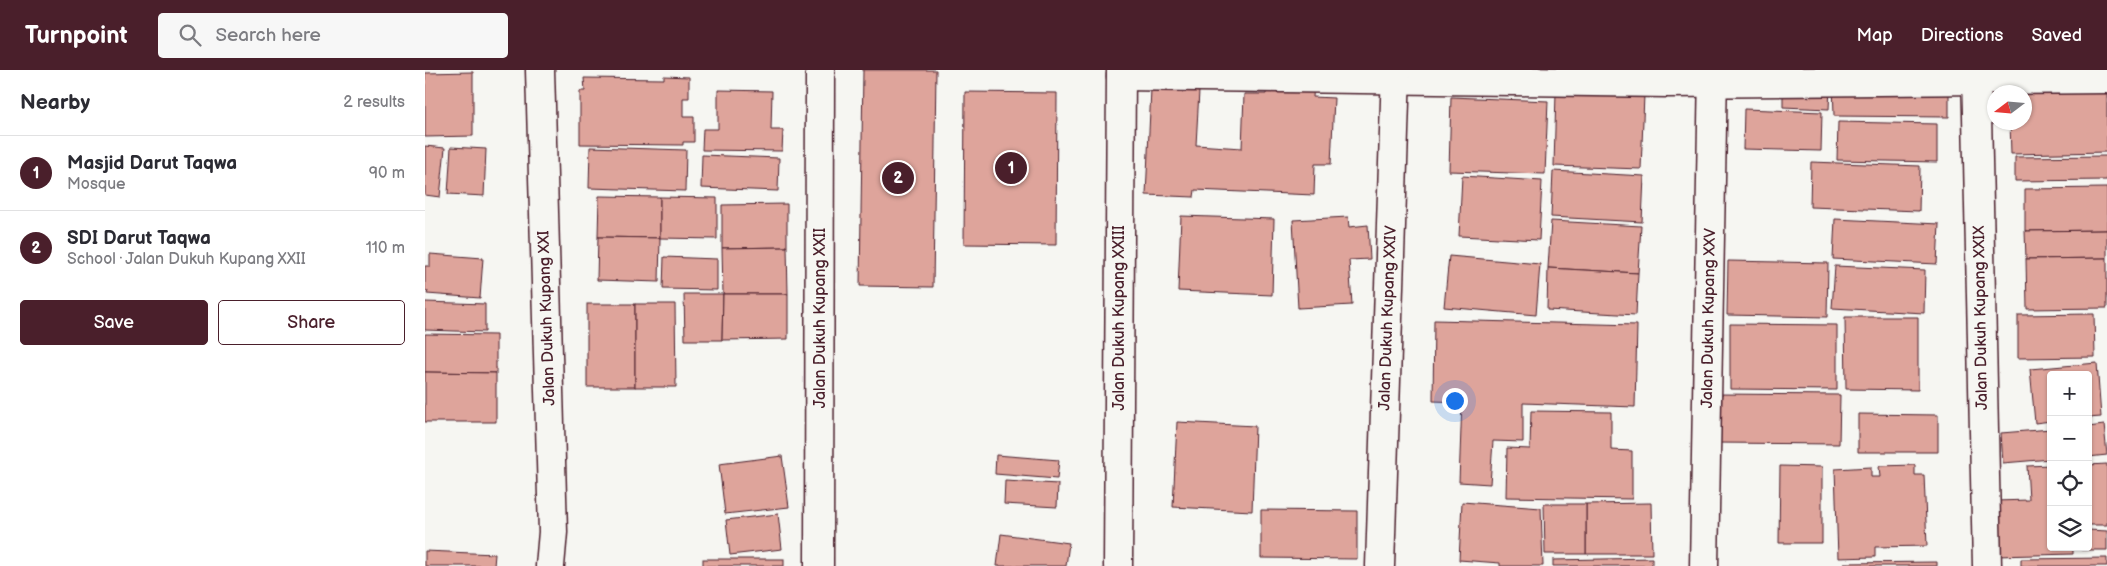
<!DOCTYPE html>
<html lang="en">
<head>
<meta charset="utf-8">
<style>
  body { margin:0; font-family:"Balsamiq Sans",sans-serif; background:#f7f7f7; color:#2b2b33 }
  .controls { position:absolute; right:15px; bottom:15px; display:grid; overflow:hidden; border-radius:5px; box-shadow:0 1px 4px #0004 }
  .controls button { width:45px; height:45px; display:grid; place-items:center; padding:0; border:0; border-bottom:1px solid #e1e1e2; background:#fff; color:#2b2b33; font:25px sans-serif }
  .compass { position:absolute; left:1562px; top:15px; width:45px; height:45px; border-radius:50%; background:#fff; box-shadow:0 1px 4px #0004; rotate:254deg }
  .you { position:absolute; left:1029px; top:330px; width:18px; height:18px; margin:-12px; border:4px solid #fff; border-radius:50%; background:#1a73e8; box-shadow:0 0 0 8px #1a73e833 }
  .badge { display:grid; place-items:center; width:32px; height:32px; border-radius:50%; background:#4a1f2b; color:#fff; font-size:16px; font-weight:700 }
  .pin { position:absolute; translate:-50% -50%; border:2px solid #fff; box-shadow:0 1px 5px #0006 }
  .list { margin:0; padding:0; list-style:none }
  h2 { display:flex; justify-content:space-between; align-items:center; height:65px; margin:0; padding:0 20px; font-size:21px }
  h2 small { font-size:16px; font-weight:400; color:#7c7c81 }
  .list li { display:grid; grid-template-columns:32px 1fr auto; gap:15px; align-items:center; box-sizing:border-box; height:75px; padding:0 20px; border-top:1px solid #e1e1e2 }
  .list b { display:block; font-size:19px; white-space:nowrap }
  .list p { margin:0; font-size:16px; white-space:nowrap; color:#7c7c81 }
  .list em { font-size:16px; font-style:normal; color:#7c7c81 }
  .actions { display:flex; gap:10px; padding:15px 20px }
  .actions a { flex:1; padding:11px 0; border:1px solid #4a1f2b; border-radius:5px; text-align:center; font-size:18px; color:#4a1f2b }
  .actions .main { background:#4a1f2b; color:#fff }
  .icon { flex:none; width:28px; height:28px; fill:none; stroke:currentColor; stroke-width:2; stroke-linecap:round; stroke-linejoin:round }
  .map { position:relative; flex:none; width:1682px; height:496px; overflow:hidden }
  header { display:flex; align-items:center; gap:30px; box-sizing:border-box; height:70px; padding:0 25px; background:#4a1f2b; color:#fff }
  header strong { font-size:24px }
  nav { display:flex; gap:28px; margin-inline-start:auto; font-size:18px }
  .search { width:350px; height:45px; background:#f7f7f7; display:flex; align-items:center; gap:12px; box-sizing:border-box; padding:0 18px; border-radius:5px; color:#7c7c81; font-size:19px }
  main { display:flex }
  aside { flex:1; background:#fff }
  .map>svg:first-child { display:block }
  .building { fill:#dea49b; stroke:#4a1f2b }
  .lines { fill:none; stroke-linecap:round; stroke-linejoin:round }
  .minor-casing { stroke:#4a1f2b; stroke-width:31 }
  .minor { stroke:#f6f6f2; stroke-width:28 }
  .labels { text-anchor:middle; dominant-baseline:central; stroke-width:5; stroke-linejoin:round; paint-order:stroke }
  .street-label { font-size:16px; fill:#4a1f2b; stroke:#f6f6f2 }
</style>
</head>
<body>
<header>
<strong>Turnpoint</strong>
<div class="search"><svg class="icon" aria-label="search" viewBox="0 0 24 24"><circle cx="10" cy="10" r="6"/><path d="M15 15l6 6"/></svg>Search here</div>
<nav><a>Map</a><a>Directions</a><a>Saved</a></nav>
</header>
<main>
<aside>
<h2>Nearby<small>2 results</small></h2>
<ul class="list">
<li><span class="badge">1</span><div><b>Masjid Darut Taqwa</b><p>Mosque</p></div><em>90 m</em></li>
<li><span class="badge">2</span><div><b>SDI Darut Taqwa</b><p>School · Jalan Dukuh Kupang XXII</p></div><em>110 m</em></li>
</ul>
<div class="actions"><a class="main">Save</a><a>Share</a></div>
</aside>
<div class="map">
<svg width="1682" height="496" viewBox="0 0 1682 496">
  <rect width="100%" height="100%" fill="#f6f6f2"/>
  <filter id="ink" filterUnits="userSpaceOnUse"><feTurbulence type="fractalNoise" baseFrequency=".02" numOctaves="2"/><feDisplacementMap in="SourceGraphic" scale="10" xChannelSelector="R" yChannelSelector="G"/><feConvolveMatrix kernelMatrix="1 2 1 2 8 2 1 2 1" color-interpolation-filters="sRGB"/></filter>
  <g filter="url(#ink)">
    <g class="building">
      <path d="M 438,0 L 511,0 L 508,217 L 435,216 Z"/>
      <path d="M 48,2 L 48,66 L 0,67 L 0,3 Z"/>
      <path d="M 239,6 L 264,7 L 264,28 L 258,28 L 258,47 L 269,47 L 269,72 L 258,72 L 258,75 L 155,74 L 155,21 L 160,21 L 159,8 L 239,9 Z"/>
      <path d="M 842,10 L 889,12 L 888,27 L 909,28 L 906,94 L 890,94 L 889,125 L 770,120 L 769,127 L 721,125 L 726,19 L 774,21 L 771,75 L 817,78 L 819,24 L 841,24 Z"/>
      <path d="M 1408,12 L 1524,14 L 1524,47 L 1409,46 Z"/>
      <path d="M 1358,14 L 1405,16 L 1404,39 L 1358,37 Z"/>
      <path d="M 1682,15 L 1682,82 L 1586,84 L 1585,52 L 1600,52 L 1600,22 Z"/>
      <path d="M 293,20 L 347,21 L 346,60 L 358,60 L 357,81 L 277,80 L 278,59 L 293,59 Z"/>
      <path d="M 540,22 L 632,23 L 631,175 L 539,174 Z"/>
      <path d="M 1131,22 L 1219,25 L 1216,99 L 1129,96 Z"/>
      <path d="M 1026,27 L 1123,31 L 1120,104 L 1024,101 Z"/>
      <path d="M 1319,39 L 1397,42 L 1396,81 L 1318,79 Z"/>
      <path d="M 1413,52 L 1512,54 L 1512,92 L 1412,90 Z"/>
      <path d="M 0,76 L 20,78 L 15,127 L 0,125 Z"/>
      <path d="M 26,77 L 61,79 L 59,126 L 23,124 Z"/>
      <path d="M 165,77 L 261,80 L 260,121 L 164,118 Z"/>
      <path d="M 277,85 L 354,88 L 353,121 L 276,118 Z"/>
      <path d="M 1682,86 L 1682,110 L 1590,111 L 1590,87 Z"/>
      <path d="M 1386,92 L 1495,96 L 1494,141 L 1385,137 Z"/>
      <path d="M 1128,101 L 1219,106 L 1217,152 L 1126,147 Z"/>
      <path d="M 1037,106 L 1117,111 L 1114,170 L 1034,166 Z"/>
      <path d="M 1682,118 L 1682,160 L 1600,161 L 1600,119 Z"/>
      <path d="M 174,126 L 235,127 L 235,168 L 173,167 Z"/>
      <path d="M 235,127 L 292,128 L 292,169 L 235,168 Z"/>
      <path d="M 362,134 L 362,177 L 297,178 L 297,135 Z"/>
      <path d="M 756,146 L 849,149 L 847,225 L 753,221 Z"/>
      <path d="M 923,147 L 924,157 L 943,155 L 945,189 L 924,190 L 927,235 L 873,238 L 868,150 Z"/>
      <path d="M 1410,149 L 1514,154 L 1512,194 L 1408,189 Z"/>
      <path d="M 1126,151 L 1216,156 L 1213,203 L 1123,198 Z"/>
      <path d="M 1682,160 L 1682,188 L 1601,189 L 1600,161 Z"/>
      <path d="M 173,167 L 235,168 L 234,212 L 172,210 Z"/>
      <path d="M 362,177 L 363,224 L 298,224 L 297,178 Z"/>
      <path d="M 5,184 L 58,188 L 55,228 L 2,224 L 3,221 L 0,221 L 0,196 L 5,196 Z"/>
      <path d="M 1024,186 L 1115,194 L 1111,245 L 1019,237 Z"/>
      <path d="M 239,187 L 292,189 L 292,220 L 238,219 Z"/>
      <path d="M 1682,188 L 1682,238 L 1602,239 L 1601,189 Z"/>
      <path d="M 1303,191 L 1403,193 L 1402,247 L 1302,245 Z"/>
      <path d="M 1410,196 L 1500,200 L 1499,243 L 1407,238 Z"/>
      <path d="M 1123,198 L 1213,203 L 1211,245 L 1122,240 Z"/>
      <path d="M 259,224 L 298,224 L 297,270 L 260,270 Z"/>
      <path d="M 298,224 L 363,224 L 363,269 L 297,270 Z"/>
      <path d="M 0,232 L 60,234 L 60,262 L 0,260 Z"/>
      <rect x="162" y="234" width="48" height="83"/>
      <path d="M 210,234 L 250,234 L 251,317 L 210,317 Z"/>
      <path d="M 1669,244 L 1670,287 L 1593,288 L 1593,245 Z"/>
      <path d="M 1420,247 L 1493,247 L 1493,320 L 1421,319 Z"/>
      <path d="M 1009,250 L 1212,255 L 1210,337 L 1098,333 L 1098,372 L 1068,371 L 1065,414 L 1034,412 L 1037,332 L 1008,331 Z"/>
      <path d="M 1305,254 L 1412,255 L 1412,320 L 1305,319 Z"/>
      <path d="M 0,264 L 71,265 L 71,303 L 0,302 Z"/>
      <path d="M 1672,293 L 1676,347 L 1663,348 L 1663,305 L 1626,305 L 1626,351 L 1610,353 L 1605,299 Z"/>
      <path d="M 0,302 L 71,303 L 71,352 L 0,352 Z"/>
      <path d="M 1291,324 L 1415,325 L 1414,374 L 1291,373 Z"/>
      <path d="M 1106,341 L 1186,342 L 1186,380 L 1207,381 L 1207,429 L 1081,427 L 1082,378 L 1105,379 Z"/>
      <path d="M 1433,344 L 1513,345 L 1513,382 L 1433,382 Z"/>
      <path d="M 752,352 L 830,356 L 827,441 L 748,437 Z"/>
      <path d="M 1679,355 L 1682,385 L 1663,387 L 1663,357 Z"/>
      <path d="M 1626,359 L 1626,389 L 1578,393 L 1576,363 Z"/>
      <path d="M 571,385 L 634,390 L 632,409 L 570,404 Z"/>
      <path d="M 357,386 L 364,437 L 300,444 L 294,394 Z"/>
      <path d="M 1682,394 L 1682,455 L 1663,455 L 1663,395 Z"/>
      <path d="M 1490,395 L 1490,405 L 1499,405 L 1502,476 L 1450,477 L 1450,487 L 1413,488 L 1410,399 L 1446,397 L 1446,407 L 1455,407 L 1454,396 Z"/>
      <path d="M 1626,395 L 1626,477 L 1648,477 L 1648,484 L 1572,486 L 1571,431 L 1604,430 L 1602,396 Z"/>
      <path d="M 1355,396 L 1397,397 L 1397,473 L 1354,473 Z"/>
      <path d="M 580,411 L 633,414 L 632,437 L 579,434 Z"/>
      <path d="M 1037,432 L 1116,438 L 1118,496 L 1075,496 L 1075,493 L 1034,490 Z"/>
      <path d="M 1226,433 L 1227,484 L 1161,484 L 1161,434 Z"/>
      <path d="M 1119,434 L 1161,434 L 1161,484 L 1120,484 Z"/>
      <path d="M 836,440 L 932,441 L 932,489 L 836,488 Z"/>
      <path d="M 353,444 L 357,479 L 305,485 L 301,450 Z"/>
      <path d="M 1663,460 L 1682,461 L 1682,480 L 1656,480 L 1656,477 L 1663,477 Z"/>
      <path d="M 576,464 L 644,473 L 641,496 L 572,496 Z"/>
      <path d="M 0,481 L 70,484 L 69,496 L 0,496 Z"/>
      <path d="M 1227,488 L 1227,496 L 1128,496 L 1128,490 Z"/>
      <path d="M 1682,488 L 1682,496 L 1596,496 L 1596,489 Z"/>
      <rect x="278" y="489" width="81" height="7"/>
      <path d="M 1512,492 L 1512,496 L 1419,496 L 1419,493 Z"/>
    </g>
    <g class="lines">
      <defs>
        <g id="minor">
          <path d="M 115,0 L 128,462 L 125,496"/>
          <path d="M 1551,0 L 1562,496"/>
          <path d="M 696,6 L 1243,13 L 1682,9"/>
          <path d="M 394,496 L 395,0"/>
          <path d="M 693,496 L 696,0"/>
          <path d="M 955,496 L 971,0"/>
          <path d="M 1279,496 L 1288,0"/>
        </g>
      </defs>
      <use href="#minor" class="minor-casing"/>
      <use href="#minor" class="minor"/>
    </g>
  </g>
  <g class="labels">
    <g class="street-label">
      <text transform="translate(122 248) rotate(-92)">Jalan Dukuh Kupang XXI</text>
      <text transform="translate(395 248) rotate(-90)">Jalan Dukuh Kupang XXII</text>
      <text transform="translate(694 248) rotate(-90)">Jalan Dukuh Kupang XXIII</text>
      <text transform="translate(963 248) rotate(-88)">Jalan Dukuh Kupang XXIV</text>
      <text transform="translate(1284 248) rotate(-89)">Jalan Dukuh Kupang XXV</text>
      <text transform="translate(1556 248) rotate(-91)">Jalan Dukuh Kupang XXIX</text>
    </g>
  </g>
</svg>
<div class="controls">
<button>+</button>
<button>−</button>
<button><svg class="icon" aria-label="locate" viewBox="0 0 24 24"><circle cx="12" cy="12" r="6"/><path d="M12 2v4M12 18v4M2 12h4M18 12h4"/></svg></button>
<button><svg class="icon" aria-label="layers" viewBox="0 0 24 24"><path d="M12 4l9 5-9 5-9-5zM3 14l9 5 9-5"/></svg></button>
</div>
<svg class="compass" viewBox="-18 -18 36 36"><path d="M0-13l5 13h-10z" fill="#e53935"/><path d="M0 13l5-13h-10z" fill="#7c7c81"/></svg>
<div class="you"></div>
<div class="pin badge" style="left:586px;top:98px">1</div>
<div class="pin badge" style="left:473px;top:108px">2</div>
</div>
</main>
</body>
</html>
